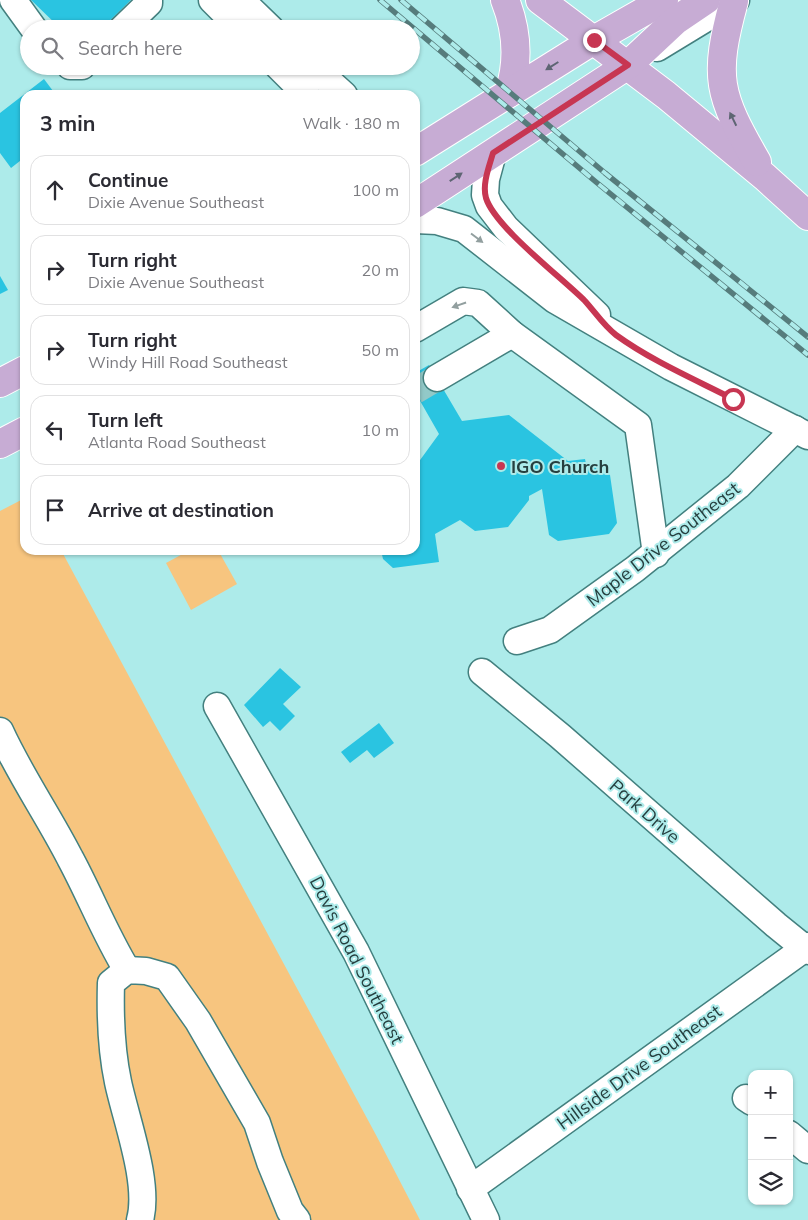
<!DOCTYPE html>
<html lang="en">
<head>
<meta charset="utf-8">
<style>
  body { margin:0; font-family:Mulish,sans-serif; background:#f7f7f7; color:#2b2b33 }
  .controls { position:absolute; right:15px; bottom:15px; display:grid; overflow:hidden; border-radius:10px; box-shadow:0 1px 4px #0004 }
  .controls button { width:45px; height:45px; display:grid; place-items:center; padding:0; border:0; border-bottom:1px solid #e1e1e2; background:#fff; color:#2b2b33; font:25px sans-serif }
  .stop { position:absolute; width:15px; height:15px; margin:-11px; border:4px solid #c73652; border-radius:50%; background:#fff }
  .stop.end { background:#c73652; border-color:#fff; box-shadow:0 1px 5px #0008 }
  .list { margin:0; padding:0; list-style:none }
  h2 { display:flex; justify-content:space-between; align-items:center; height:65px; margin:0; padding:0 20px; font-size:21px }
  h2 small { font-size:16px; font-weight:400; color:#7c7c81 }
  .list li { display:grid; grid-template-columns:32px 1fr auto; gap:15px; align-items:center; box-sizing:border-box; height:70px; margin:0 10px 10px; padding:0 10px; border:1px solid #e1e1e2; border-radius:15px }
  .list b { display:block; font-size:19px; white-space:nowrap }
  .list p { margin:0; font-size:16px; white-space:nowrap; color:#7c7c81 }
  .list em { font-size:16px; font-style:normal; color:#7c7c81 }
  .icon { flex:none; width:28px; height:28px; fill:none; stroke:currentColor; stroke-width:2; stroke-linecap:round; stroke-linejoin:round }
  .map { position:relative; flex:none; width:808px; height:1220px; overflow:hidden }
  .search { position:absolute; background:#fff; box-shadow:0 1px 4px #0004; left:20px; top:20px; width:400px; height:55px; display:flex; align-items:center; gap:12px; box-sizing:border-box; padding:0 18px; border-radius:28px; color:#7c7c81; font-size:19px }
  .panel { position:absolute; background:#fff; box-shadow:0 1px 4px #0004; left:20px; top:90px; width:400px; height:465px; border-radius:15px }
  .map>svg:first-child { display:block }
  .green { fill:#f7c57f }
  .building { fill:#2ac4e1 }
  .lines { fill:none; stroke-linecap:round; stroke-linejoin:round }
  .minor-tunnel { stroke:#92c9c8; stroke-width:26; stroke-dasharray:26 13; stroke-linecap:butt }
  .minor-casing { stroke:#43807f; stroke-width:29 }
  .major-casing { stroke:#fff; stroke-width:30 }
  .minor { stroke:#fff; stroke-width:26 }
  .major { stroke:#c7acd4; stroke-width:28 }
  .rail-casing { stroke:#567c7c; stroke-width:5.5 }
  .rail { stroke:#adebea; stroke-width:4; stroke-dasharray:11; stroke-linecap:butt }
  .oneway { fill:#5e6573 }
  .oneway2 { fill:#929f9f }
  .route { stroke:#c73652; stroke-width:6 }
  .poi-dot { fill:#c73652; stroke:#adebea; stroke-width:2 }
  .labels { text-anchor:middle; dominant-baseline:central; stroke-width:4; stroke-linejoin:round; paint-order:stroke }
  .poi-label { font-size:18px; font-weight:bold; fill:#263f3f; stroke:#adebea; text-anchor:start }
  .street-label { font-size:18px; fill:#263f3f; stroke:#adebea }
</style>
</head>
<body>
<div class="map">
<svg width="808" height="1220" viewBox="0 0 808 1220">
  <rect width="100%" height="100%" fill="#adebea"/>
  <g class="green">
    <path d="M 25,498 L 25,550 L 61,550 L 376,1135 L 420,1220 L 0,1220 L 0,511 Z"/>
    <path d="M 190,550 L 218,550 L 237,584 L 191,610 L 166,563 Z"/>
  </g>
  <g class="building">
    <path d="M 31,0 L 131,0 L 101,29 L 61,29 Z"/>
    <path d="M 44,79 L 56,95 L 25,95 L 25,157 L 11,168 L 0,153 L 0,113 Z"/>
    <path d="M 0,276 L 8,290 L 0,294 Z"/>
    <path d="M 429,365 L 462,421 L 509,415 L 568,461 L 585,459 L 587,468 L 599,466 L 610,475 L 617,523 L 609,534 L 558,541 L 549,535 L 542,489 L 529,496 L 529,500 L 508,527 L 475,531 L 460,520 L 435,534 L 439,562 L 393,568 L 383,559 L 381,550 L 415,550 L 415,467 L 439,434 L 415,392 L 415,373 Z"/>
    <path d="M 280,668 L 301,687 L 283,704 L 295,716 L 280,731 L 270,721 L 263,727 L 244,705 Z"/>
    <path d="M 379,723 L 394,743 L 374,758 L 367,750 L 350,763 L 341,752 Z"/>
  </g>
  <g class="lines">
    <path class="minor-tunnel" d="M 415,391 L 437,378"/>
    <defs>
      <g id="minor">
        <path d="M 13,0 L 34,29"/>
        <path d="M 212,0 L 241,29"/>
        <path d="M 241,0 L 271,29"/>
        <path d="M 122,29 L 149,3 L 149,0"/>
        <path d="M 657,48 L 736,0"/>
        <path d="M 70,66 L 82,66"/>
        <path d="M 278,66 L 307,95"/>
        <path d="M 312,66 L 344,95"/>
        <path d="M 493,153 L 486,179 L 485,195 L 489,206 L 506,228 L 597,315"/>
        <path d="M 415,220 L 437,221 L 464,229 L 555,300 L 671,367 L 808,436"/>
        <path d="M 415,329 L 463,301 L 478,303 L 512,334 L 638,425 L 656,554"/>
        <path d="M 437,378 L 512,334"/>
        <path d="M 517,641 L 550,630 L 635,569 L 738,486 L 795,429"/>
        <path d="M 482,672 L 560,736 L 776,925 L 808,951"/>
        <path d="M 217,706 L 356,952 L 486,1220"/>
        <path d="M 0,731 C 20,775 48,815 70,858 C 90,895 105,934 127,970"/>
        <path d="M 746,1098 L 752,1102"/>
        <path d="M 789,1134 L 808,1150"/>
        <path d="M 470,1189 L 808,946"/>
        <path d="M 140,1220 C 150,1183 126,1120 118,1082 C 111,1049 110,1017 111,983 L 127,970 L 146,971 L 167,977 L 198,1021 L 257,1123 L 270,1162 L 290,1211 L 297,1220"/>
      </g>
      <g id="major">
        <path d="M 505,0 C 517,30 519,62 509,93"/>
        <path d="M 540,0 L 666,95 L 765,177 L 808,216"/>
        <path d="M 734,1 C 713,78 718,94 757,162"/>
        <path d="M 415,152 L 594,40 L 664,0"/>
        <path d="M 415,204 L 628,65 L 675,21 L 706,0"/>
        <path d="M 0,383 L 25,370"/>
        <path d="M 0,444 L 25,431"/>
      </g>
    </defs>
    <use href="#minor" class="minor-casing"/>
    <use href="#major" class="major-casing"/>
    <use href="#minor" class="minor"/>
    <use href="#major" class="major"/>
    <defs>
      <g id="rail">
        <path d="M 380,0 L 596,182 L 808,355"/>
        <path d="M 401,0 L 605,173 L 808,337"/>
      </g>
    </defs>
    <use href="#rail" class="rail-casing"/>
    <use href="#rail" class="rail"/>
  </g>
  <defs><path id="oneway-solid" d="M-6-.8H1V-3.2L6.5 0L1 3.2V.8H-6Z" transform="scale(1.25)"/></defs>
  <g class="oneway">
    <use href="#oneway-solid" transform="translate(552 66) rotate(148)"/>
    <use href="#oneway-solid" transform="translate(733 119) rotate(-116)"/>
    <use href="#oneway-solid" transform="translate(456 177) rotate(-33)"/>
  </g>
  <g class="oneway2">
    <use href="#oneway-solid" transform="translate(477 238) rotate(37)"/>
    <use href="#oneway-solid" transform="translate(459 305) rotate(161)"/>
  </g>
  <g class="lines">
    <path class="route" d="M 594,40 L 628,65 L 493,153 C 489,167 482,184 486,198 C 495,227 561,277 585,301 C 595,312 604,326 616,335 C 652,361 694,379 733,399"/>
  </g>
  <circle class="poi-dot" cx="501" cy="466" r="5"/>
  <g class="labels">
    <g class="poi-label">
      <text x="511" y="466">IGO Church</text>
    </g>
    <g class="street-label">
      <text transform="translate(663 544) rotate(-38)">Maple Drive Southeast</text>
      <text transform="translate(645 811) rotate(41)">Park Drive</text>
      <text transform="translate(357 960) rotate(63)">Davis Road Southeast</text>
      <text transform="translate(639 1067) rotate(-36)">Hillside Drive Southeast</text>
    </g>
  </g>
</svg>
<div class="controls">
<button>+</button>
<button>−</button>
<button><svg class="icon" aria-label="layers" viewBox="0 0 24 24"><path d="M12 4l9 5-9 5-9-5zM3 14l9 5 9-5"/></svg></button>
</div>
<div class="stop" style="left:733px;top:399px"></div>
<div class="stop end" style="left:594px;top:40px"></div>
<div class="search"><svg class="icon" aria-label="search" viewBox="0 0 24 24"><circle cx="10" cy="10" r="6"/><path d="M15 15l6 6"/></svg>Search here</div>
<section class="panel">
<h2>3 min<small>Walk · 180 m</small></h2>
<ul class="list">
<li><svg class="icon" aria-label="ahead" viewBox="0 0 24 24"><path d="M12 20V5M6 11l6-6 6 6"/></svg><div><b>Continue</b><p>Dixie Avenue Southeast</p></div><em>100 m</em></li>
<li><svg class="icon" aria-label="right" viewBox="0 0 24 24"><path d="M7 20v-9h11M14 6l5 5-5 5"/></svg><div><b>Turn right</b><p>Dixie Avenue Southeast</p></div><em>20 m</em></li>
<li><svg class="icon" aria-label="right" viewBox="0 0 24 24"><path d="M7 20v-9h11M14 6l5 5-5 5"/></svg><div><b>Turn right</b><p>Windy Hill Road Southeast</p></div><em>50 m</em></li>
<li><svg class="icon" aria-label="left" viewBox="0 0 24 24"><path d="M17 20v-9H6M10 6l-5 5 5 5"/></svg><div><b>Turn left</b><p>Atlanta Road Southeast</p></div><em>10 m</em></li>
<li><svg class="icon" aria-label="arrive" viewBox="0 0 24 24"><path d="M6 21V4h12l-3 4 3 4H6"/></svg><div><b>Arrive at destination</b></div></li>
</ul>
</section>
</div>
</body>
</html>
